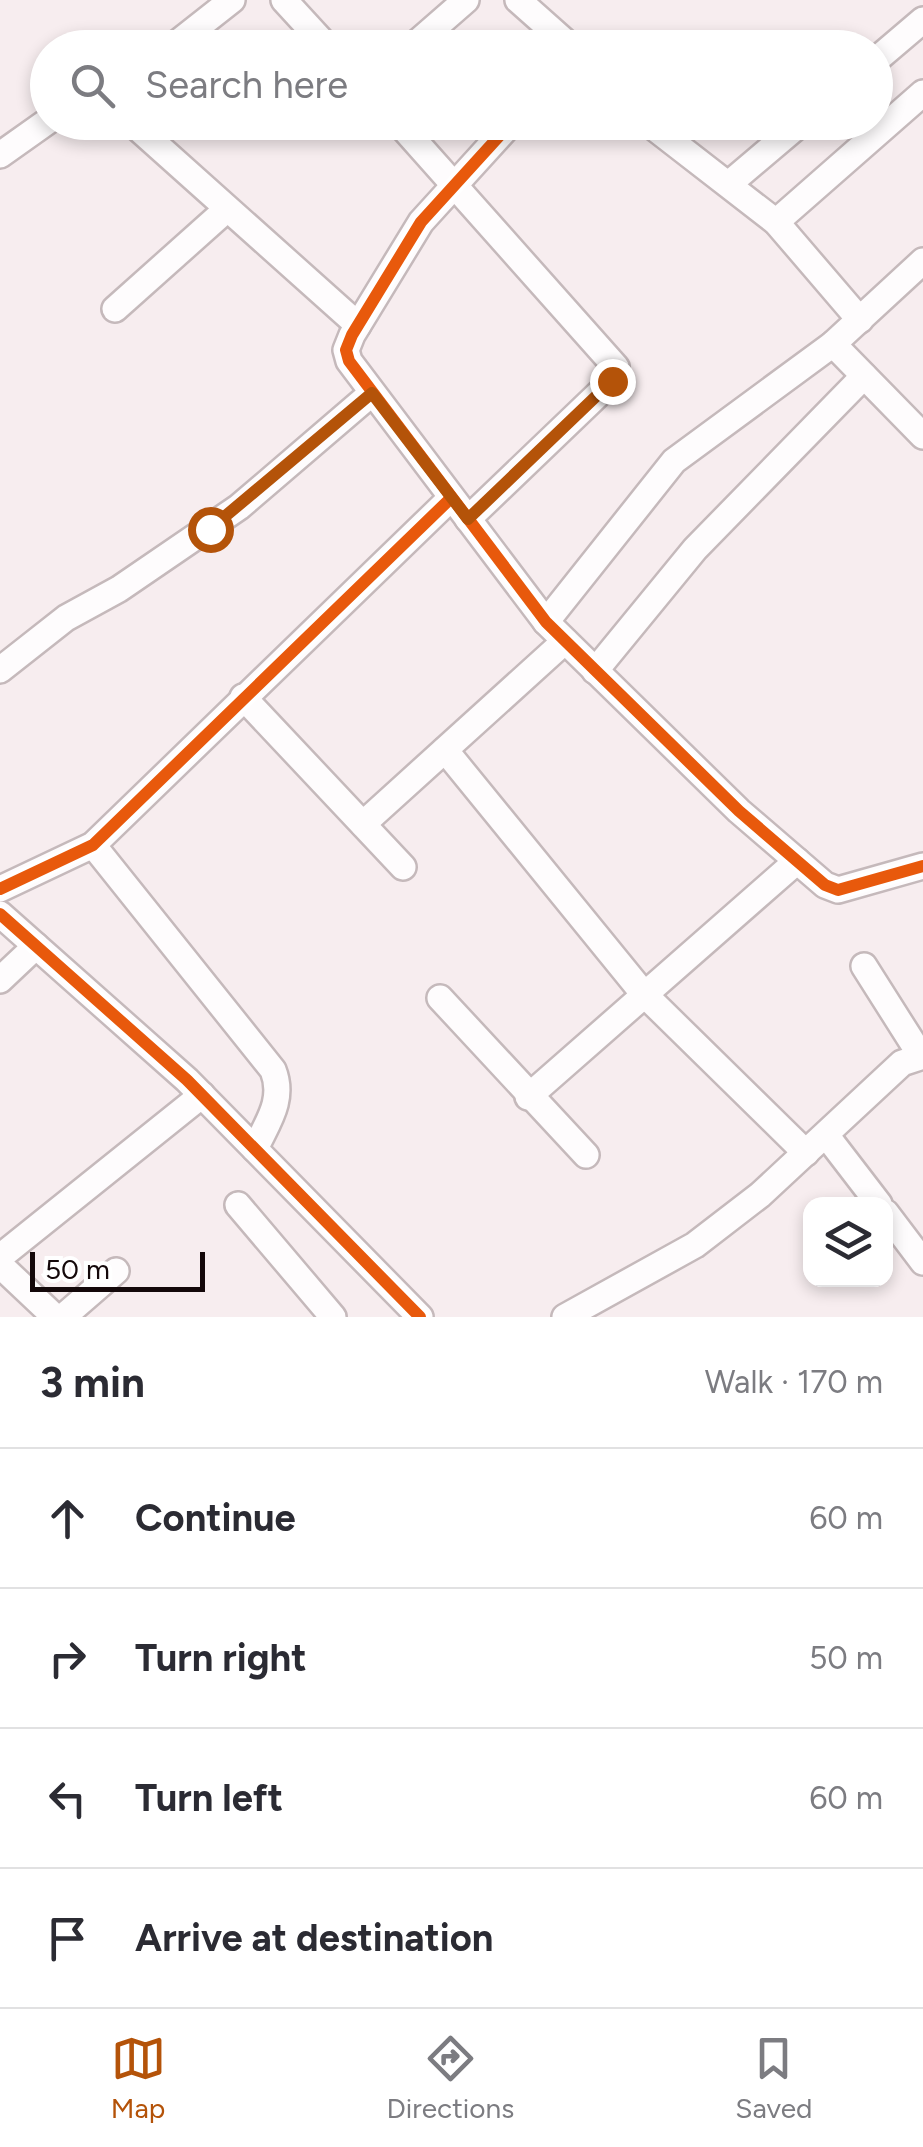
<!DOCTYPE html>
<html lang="en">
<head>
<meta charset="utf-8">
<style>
  body { margin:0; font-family:Figtree,sans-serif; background:#f7f7f7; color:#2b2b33 }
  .controls { position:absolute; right:30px; bottom:30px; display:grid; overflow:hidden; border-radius:20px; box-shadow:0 5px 15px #0003 }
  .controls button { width:90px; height:90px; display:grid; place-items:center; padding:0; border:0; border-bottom:2px solid #e1e1e2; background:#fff; color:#2b2b33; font:50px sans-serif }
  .scale { position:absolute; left:30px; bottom:25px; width:175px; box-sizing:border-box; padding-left:10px; border:5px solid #14080a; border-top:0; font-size:28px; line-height:35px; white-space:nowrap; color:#14080a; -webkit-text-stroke:8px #fff; paint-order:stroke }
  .stop { position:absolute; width:30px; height:30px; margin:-22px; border:8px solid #b45309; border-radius:50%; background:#fff }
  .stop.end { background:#b45309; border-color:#fff; box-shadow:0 2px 10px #0008 }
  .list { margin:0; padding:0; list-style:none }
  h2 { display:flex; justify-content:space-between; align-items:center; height:130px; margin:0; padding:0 40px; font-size:42px }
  h2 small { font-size:32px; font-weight:400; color:#7c7c81 }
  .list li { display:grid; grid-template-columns:65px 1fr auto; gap:30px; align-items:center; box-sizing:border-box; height:140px; padding:0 40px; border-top:2px solid #e1e1e2 }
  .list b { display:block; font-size:38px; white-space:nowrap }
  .list em { font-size:32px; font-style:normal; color:#7c7c81 }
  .icon { flex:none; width:55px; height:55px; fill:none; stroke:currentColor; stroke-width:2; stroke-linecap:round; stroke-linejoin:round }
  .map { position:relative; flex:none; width:923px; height:1317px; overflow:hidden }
  .search { position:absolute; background:#fff; box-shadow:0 5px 15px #0003; left:30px; right:30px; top:30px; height:110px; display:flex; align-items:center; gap:25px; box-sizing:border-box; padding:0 35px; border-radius:55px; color:#7c7c81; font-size:38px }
  .sheet { height:690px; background:#fff }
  nav { display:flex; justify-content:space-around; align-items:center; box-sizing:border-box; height:140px; border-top:2px solid #e1e1e2; background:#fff; font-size:28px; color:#7c7c81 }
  nav a { display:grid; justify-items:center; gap:5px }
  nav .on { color:#b45309 }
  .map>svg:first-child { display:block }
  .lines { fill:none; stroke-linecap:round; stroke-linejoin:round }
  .street-casing { stroke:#c5b9bb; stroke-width:30 }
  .street { stroke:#fefcfd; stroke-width:25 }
  .cycleway-casing { stroke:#fff; stroke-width:19 }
  .cycleway { stroke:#e8590c; stroke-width:12 }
  .route { stroke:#b45309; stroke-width:12 }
</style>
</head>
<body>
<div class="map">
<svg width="923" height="1317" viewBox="0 0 923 1317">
  <rect width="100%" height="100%" fill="#f7edef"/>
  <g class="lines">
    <defs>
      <g id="street">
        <path d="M 284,0 L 328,48"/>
        <path d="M 518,0 L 572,48"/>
        <path d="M 171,48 L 232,0"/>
        <path d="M 411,48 L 466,0"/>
        <path d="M 876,60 L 923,20"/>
        <path d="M 131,122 L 358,325"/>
        <path d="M 398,122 L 616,367 L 612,381 L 468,519"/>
        <path d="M 512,122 L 421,222 L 352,335 L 346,350 L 349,361 L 546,622 L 739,811 L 825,885 L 838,890 L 923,866"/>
        <path d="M 647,122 L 776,222 L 860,320"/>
        <path d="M 0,155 L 48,121"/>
        <path d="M 730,183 L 802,122"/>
        <path d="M 776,222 L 923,93"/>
        <path d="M 115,309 L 227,209"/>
        <path d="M 833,344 L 923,436"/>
        <path d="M 546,622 L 674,461 L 833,344 L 923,261"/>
        <path d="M 0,670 L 66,618 L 119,589 L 239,507 L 372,393"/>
        <path d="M 595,671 L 695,549 L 864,376"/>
        <path d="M 243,697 L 403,867"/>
        <path d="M 445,750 L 643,993 L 806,1153"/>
        <path d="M 363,824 L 565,641"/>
        <path d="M 93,845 L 273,1070 C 285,1100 267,1123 255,1149"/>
        <path d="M 0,889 L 93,845 L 451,498"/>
        <path d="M 0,914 L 187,1080 L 420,1317"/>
        <path d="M 864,966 L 921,1056"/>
        <path d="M 0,980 L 36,946"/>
        <path d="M 440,998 L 586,1155"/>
        <path d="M 528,1097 L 797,861"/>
        <path d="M 826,1135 L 879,1204"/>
        <path d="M 238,1205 L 333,1317"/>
        <path d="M 886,1213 L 923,1262"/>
        <path d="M 0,1257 L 202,1095"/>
        <path d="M 0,1265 L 55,1317"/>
        <path d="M 63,1317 L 116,1271"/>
        <path d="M 565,1317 L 695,1245 L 760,1195 L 902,1063 L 923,1056"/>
      </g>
    </defs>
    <use href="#street" class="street-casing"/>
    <use href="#street" class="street"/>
    <defs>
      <g id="cycleway">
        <path d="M 512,122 L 421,222 L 352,335 L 346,350 L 349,361 L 546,622 L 739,811 L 825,885 L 838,890 L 923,866"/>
        <path d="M 0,889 L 93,845 L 451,498"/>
        <path d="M 0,914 L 187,1080 L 420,1317"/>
      </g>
    </defs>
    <use href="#cycleway" class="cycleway-casing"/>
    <use href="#cycleway" class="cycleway"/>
  </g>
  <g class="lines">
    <path class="route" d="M 210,529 L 372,393 L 468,519 L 612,381"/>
  </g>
</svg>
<div class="controls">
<button><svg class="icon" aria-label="layers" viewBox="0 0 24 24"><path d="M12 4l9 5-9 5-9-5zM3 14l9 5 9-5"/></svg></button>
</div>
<div class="scale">50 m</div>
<div class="stop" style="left:210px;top:529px"></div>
<div class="stop end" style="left:612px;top:381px"></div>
<div class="search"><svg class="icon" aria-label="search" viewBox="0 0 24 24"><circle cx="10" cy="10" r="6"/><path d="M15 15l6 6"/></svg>Search here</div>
</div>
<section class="sheet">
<h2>3 min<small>Walk · 170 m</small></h2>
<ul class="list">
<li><svg class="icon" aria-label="ahead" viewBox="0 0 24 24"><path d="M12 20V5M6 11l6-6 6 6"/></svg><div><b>Continue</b></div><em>60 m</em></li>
<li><svg class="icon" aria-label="right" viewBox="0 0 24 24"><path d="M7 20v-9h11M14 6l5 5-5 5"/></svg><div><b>Turn right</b></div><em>50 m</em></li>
<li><svg class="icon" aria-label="left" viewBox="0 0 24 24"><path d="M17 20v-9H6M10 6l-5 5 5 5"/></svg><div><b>Turn left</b></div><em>60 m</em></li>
<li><svg class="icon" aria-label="arrive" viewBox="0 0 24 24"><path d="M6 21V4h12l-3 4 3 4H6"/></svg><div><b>Arrive at destination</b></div></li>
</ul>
</section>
<nav>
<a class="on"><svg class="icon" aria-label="map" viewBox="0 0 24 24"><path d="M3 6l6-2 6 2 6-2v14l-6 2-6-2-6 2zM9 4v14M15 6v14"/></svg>Map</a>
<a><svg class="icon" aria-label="directions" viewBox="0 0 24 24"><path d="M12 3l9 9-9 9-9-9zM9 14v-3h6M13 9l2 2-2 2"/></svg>Directions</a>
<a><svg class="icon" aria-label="saved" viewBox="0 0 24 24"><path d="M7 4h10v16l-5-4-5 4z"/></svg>Saved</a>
</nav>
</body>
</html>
